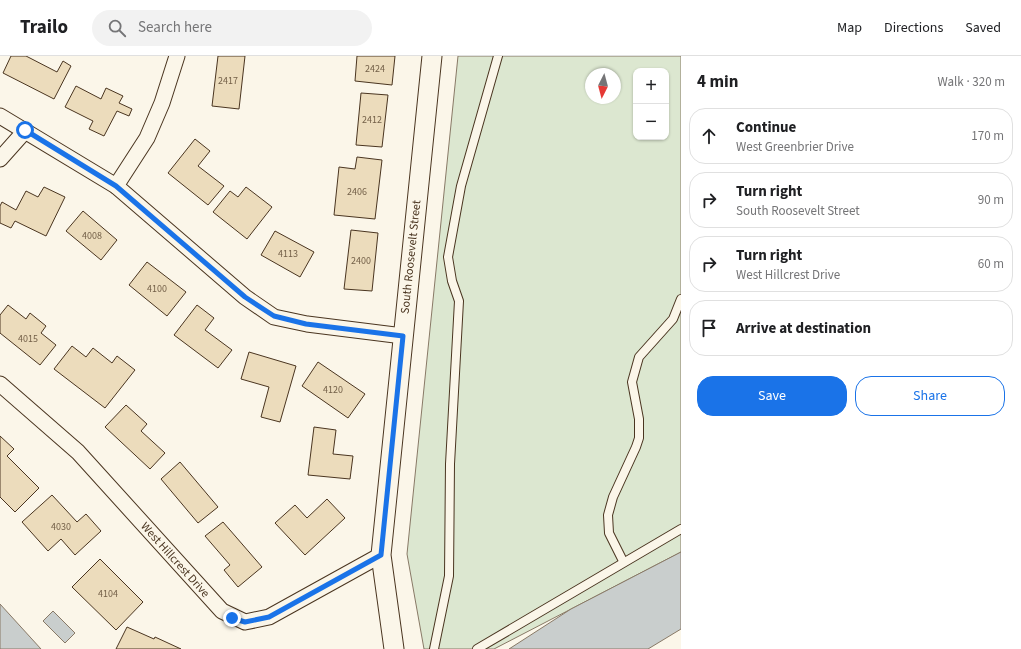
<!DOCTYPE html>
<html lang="en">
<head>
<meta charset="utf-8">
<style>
  body { margin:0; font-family:"Source Sans 3",sans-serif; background:#f2f2f2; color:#202124 }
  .controls { position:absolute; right:12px; top:12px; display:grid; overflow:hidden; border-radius:8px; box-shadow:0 1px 3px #0004 }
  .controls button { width:36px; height:36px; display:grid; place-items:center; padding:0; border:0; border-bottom:1px solid #e0e0e0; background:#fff; color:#202124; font:20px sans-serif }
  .compass { position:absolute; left:585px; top:12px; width:36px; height:36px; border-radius:50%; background:#fff; box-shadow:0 1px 3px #0004; rotate:186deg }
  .stop { position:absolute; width:12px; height:12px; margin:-9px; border:3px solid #1a73e8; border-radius:50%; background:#fff }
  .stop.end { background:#1a73e8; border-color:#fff; box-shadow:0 1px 4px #0008 }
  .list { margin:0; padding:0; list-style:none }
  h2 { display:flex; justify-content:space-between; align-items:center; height:52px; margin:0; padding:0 16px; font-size:17px }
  h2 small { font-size:13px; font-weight:400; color:#757577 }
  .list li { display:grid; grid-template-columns:26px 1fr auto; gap:12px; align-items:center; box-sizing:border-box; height:56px; margin:0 8px 8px; padding:0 8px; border:1px solid #e0e0e0; border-radius:16px }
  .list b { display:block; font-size:15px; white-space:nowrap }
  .list p { margin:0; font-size:13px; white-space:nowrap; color:#757577 }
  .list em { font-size:13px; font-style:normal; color:#757577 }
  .actions { display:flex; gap:8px; padding:12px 16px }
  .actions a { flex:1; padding:9px 0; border:1px solid #1a73e8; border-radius:16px; text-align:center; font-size:14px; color:#1a73e8 }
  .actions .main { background:#1a73e8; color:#fff }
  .icon { flex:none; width:22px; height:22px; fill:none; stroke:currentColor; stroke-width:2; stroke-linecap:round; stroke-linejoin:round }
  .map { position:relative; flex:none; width:681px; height:593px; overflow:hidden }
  header { display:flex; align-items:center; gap:24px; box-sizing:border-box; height:56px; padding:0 20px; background:#fff; border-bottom:1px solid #e0e0e0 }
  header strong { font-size:19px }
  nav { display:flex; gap:22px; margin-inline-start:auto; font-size:14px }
  .search { width:280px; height:36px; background:#f2f2f2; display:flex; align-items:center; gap:10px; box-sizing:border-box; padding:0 14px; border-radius:22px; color:#757577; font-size:15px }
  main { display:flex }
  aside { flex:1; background:#fff }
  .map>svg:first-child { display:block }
  .green { fill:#dce7d0; stroke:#887966; fill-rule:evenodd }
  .water { fill:#c9cecd; stroke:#887966 }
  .building { fill:#ecdcbc; stroke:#4a3520 }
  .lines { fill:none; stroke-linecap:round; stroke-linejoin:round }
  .service-casing { stroke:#4a3520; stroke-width:10 }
  .minor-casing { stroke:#4a3520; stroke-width:17 }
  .tertiary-casing { stroke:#4a3520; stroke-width:21 }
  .service { stroke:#fbf6e9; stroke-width:8 }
  .minor { stroke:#fbf6e9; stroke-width:15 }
  .tertiary { stroke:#fbf6e9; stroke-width:19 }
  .route { stroke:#1a73e8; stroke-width:5 }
  .labels { text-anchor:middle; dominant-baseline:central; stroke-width:3; stroke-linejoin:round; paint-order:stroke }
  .number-label { font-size:10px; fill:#725f47 }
  .street-label { font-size:12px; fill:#4a3520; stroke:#fbf6e9 }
</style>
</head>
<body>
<header>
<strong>Trailo</strong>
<div class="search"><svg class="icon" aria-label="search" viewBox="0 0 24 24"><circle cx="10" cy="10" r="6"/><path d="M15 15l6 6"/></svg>Search here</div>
<nav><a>Map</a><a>Directions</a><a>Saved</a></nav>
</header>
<main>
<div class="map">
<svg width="681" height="593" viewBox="0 0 681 593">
  <rect width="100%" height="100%" fill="#fbf6e9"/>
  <path class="green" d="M 458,0 L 681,0 L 681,496 L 494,593 L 424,593 L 407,498 ZM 636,15 L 666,15 L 666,81 L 636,81 ZM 591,18 L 615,18 L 615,42 L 591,42 Z"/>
  <g class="water">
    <path d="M 681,496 L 681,573 L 648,593 L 509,593 L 571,553 Z"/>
    <path d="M 0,548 L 41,593 L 0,593 Z"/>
    <path d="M 53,555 L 75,577 L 65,587 L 43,565 Z"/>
  </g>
  <g class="building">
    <path d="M 11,0 L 26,0 L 57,16 L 63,5 L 71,10 L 54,43 L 3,17 Z"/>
    <path d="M 218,0 L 245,0 L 239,53 L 212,50 Z"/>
    <path d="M 357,0 L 395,0 L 392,29 L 355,25 Z"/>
    <path d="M 76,30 L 101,43 L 106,32 L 123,40 L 119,47 L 132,53 L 129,60 L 117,55 L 104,80 L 89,73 L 93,65 L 65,51 Z"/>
    <path d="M 361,37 L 388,39 L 382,91 L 356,89 Z"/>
    <path d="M 195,83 L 210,95 L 198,110 L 224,130 L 208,149 L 168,117 Z"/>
    <path d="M 357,101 L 382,104 L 375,163 L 334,159 L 339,111 L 355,113 Z"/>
    <path d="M 44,131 L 65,141 L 46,180 L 15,165 L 11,172 L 0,167 L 0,150 L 2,146 L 16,154 L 26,135 L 38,141 Z"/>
    <path d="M 246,131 L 272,151 L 247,183 L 213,156 L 230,135 L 238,141 Z"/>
    <path d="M 83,155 L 117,184 L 101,204 L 66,175 Z"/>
    <path d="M 351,174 L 378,177 L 372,235 L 344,233 Z"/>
    <path d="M 275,175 L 314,196 L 300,221 L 261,199 Z"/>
    <path d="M 147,206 L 186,236 L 167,260 L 129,229 Z"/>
    <path d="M 8,249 L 26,263 L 30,257 L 46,270 L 41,277 L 56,289 L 40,309 L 0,277 L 0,259 Z"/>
    <path d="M 197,249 L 214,262 L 205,274 L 232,294 L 218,312 L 174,279 Z"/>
    <path d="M 72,290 L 86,301 L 93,292 L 112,307 L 117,300 L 135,314 L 105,352 L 54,313 Z"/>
    <path d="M 249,296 L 296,310 L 280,366 L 261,361 L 269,331 L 241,323 Z"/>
    <path d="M 318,306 L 365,338 L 348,362 L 302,330 Z"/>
    <path d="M 126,349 L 147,368 L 141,375 L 165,397 L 150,413 L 105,371 Z"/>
    <path d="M 314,371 L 336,374 L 333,398 L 353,400 L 350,423 L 308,419 Z"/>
    <path d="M 0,380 L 14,393 L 7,400 L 39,432 L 15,456 L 0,441 Z"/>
    <path d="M 180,406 L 218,451 L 198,467 L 161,423 Z"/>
    <path d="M 52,439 L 77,466 L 86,458 L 101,475 L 75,499 L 61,483 L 48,495 L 22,466 Z"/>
    <path d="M 327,443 L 345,462 L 305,499 L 275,467 L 295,449 L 307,462 Z"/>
    <path d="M 223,466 L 262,511 L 238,531 L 224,514 L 230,509 L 205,480 Z"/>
    <path d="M 100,503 L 143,546 L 116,574 L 72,531 Z"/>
    <path d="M 127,571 L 154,583 L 155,581 L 181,593 L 116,593 Z"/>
  </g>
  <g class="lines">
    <defs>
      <g id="service">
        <path d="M 623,505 L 609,477 L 608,459 L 613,441 L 636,391 L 639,382 L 639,363 L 632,326 L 639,301 L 673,263 L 681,243"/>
        <path d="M 434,593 L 449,520 L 450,408 L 459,245 L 452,225 L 448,201 L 461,130 L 498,0"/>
        <path d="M 477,593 L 681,473"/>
      </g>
      <g id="minor">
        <path d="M 0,60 L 116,130 L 245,241 L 274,261 L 307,268 L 403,280"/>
        <path d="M 0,103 L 25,75"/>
        <path d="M 116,130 L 147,82 L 162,47 L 177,0"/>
        <path d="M 0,328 L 78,396 L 222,555 L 245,566 L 269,561 L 381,499"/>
      </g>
      <path id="tertiary" d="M 394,593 L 381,499 L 432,0"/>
    </defs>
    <use href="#service" class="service-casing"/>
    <use href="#minor" class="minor-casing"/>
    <use href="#tertiary" class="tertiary-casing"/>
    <use href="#service" class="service"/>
    <use href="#minor" class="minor"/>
    <use href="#tertiary" class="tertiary"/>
  </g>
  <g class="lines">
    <path class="route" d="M 25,74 L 116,130 L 245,241 L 274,260 L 306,268 L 403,280 L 381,499 L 269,561 L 245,566 L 232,562"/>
  </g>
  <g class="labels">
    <g class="number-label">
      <text x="375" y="13">2424</text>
      <text x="228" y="25">2417</text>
      <text x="372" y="64">2412</text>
      <text x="357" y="136">2406</text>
      <text x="92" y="180">4008</text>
      <text x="288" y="198">4113</text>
      <text x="361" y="205">2400</text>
      <text x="157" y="233">4100</text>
      <text x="28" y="283">4015</text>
      <text x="333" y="334">4120</text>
      <text x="61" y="471">4030</text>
      <text x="108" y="538">4104</text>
    </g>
    <g class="street-label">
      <text transform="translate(411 201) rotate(-84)">South Roosevelt Street</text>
      <text transform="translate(175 504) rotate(48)">West Hillcrest Drive</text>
    </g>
  </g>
</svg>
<div class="controls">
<button>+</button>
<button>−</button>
</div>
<svg class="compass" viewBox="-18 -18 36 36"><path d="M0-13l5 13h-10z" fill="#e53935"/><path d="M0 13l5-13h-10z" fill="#757577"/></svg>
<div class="stop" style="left:25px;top:74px"></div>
<div class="stop end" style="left:232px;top:562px"></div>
</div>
<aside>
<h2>4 min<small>Walk · 320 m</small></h2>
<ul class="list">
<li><svg class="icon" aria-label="ahead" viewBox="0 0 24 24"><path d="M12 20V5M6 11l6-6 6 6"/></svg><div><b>Continue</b><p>West Greenbrier Drive</p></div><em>170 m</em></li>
<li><svg class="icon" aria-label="right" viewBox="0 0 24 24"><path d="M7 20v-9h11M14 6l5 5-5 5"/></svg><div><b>Turn right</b><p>South Roosevelt Street</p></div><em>90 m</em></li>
<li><svg class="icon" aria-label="right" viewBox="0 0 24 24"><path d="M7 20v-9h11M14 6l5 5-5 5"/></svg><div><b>Turn right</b><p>West Hillcrest Drive</p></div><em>60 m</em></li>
<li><svg class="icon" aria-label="arrive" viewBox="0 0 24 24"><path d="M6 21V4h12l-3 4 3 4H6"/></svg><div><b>Arrive at destination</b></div></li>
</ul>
<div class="actions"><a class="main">Save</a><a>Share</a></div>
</aside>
</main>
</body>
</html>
